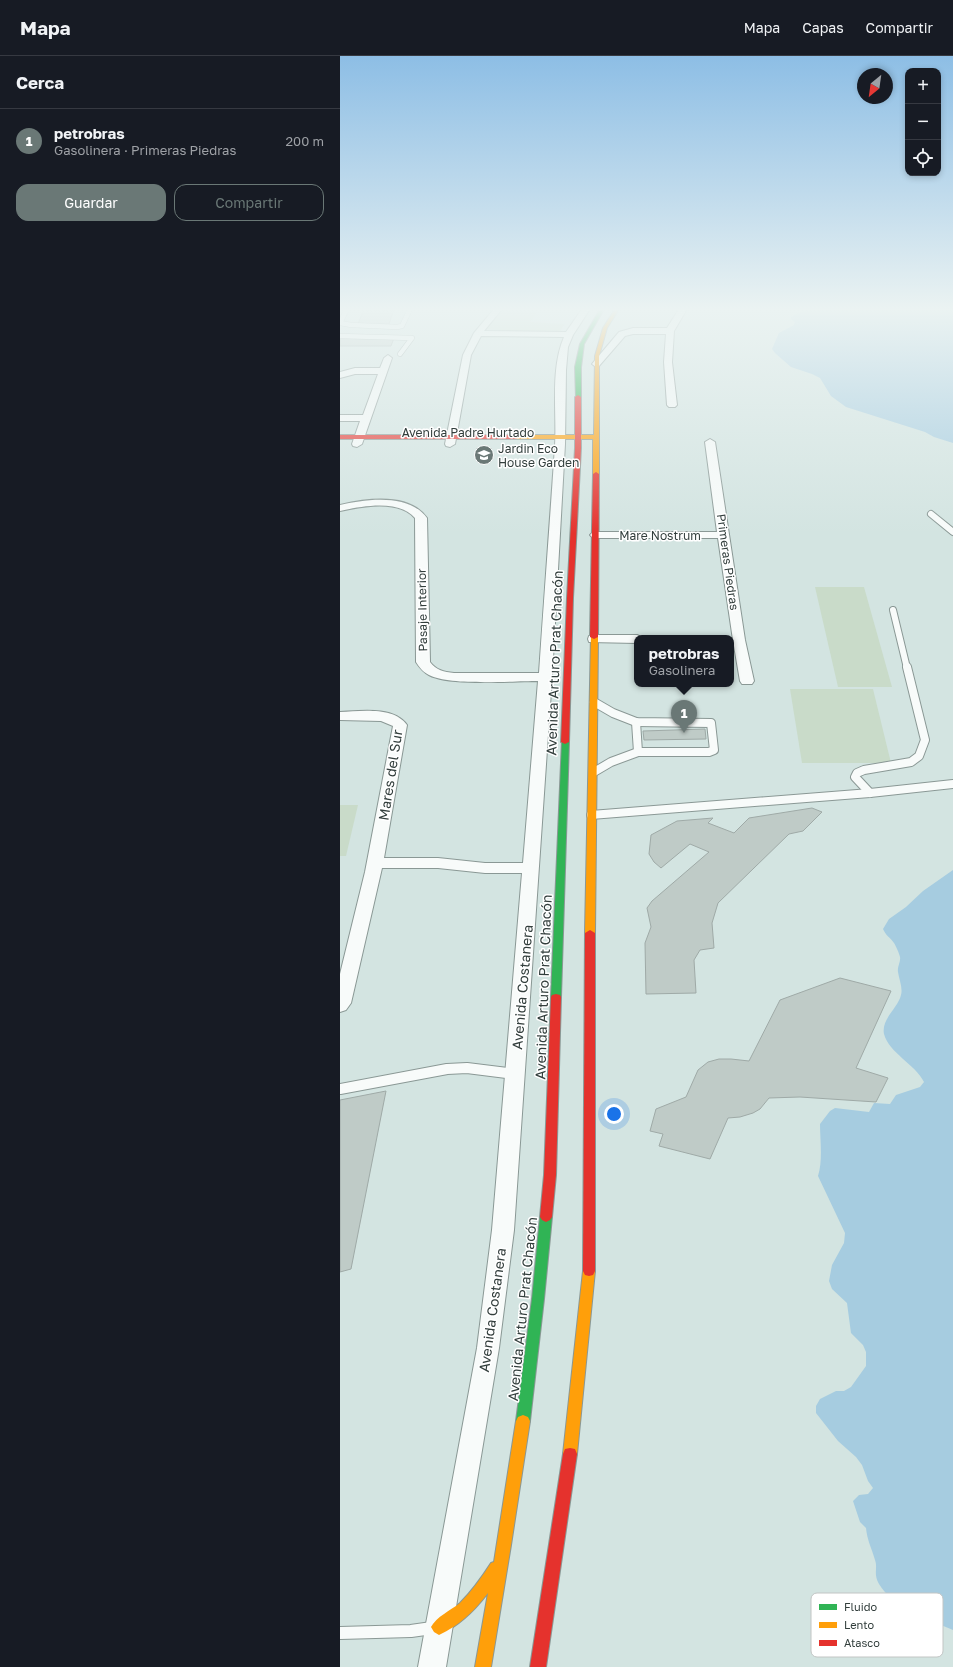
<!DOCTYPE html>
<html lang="es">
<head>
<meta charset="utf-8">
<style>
  body { margin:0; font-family:"Golos Text",sans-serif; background:#242831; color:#f1f3f6 }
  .controls { position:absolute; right:12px; top:12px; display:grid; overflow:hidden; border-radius:8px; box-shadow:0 2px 6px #0003 }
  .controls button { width:36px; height:36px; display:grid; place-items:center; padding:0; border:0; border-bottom:1px solid #363941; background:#171b24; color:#f1f3f6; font:20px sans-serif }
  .compass { position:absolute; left:517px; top:12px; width:36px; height:36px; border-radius:50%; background:#171b24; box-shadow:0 2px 6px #0003; rotate:209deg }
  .you { position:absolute; left:274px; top:1058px; width:14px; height:14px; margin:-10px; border:3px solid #fff; border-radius:50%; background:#1a73e8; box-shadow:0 0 0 6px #1a73e833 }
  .badge { display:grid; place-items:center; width:26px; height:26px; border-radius:50%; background:#6a7876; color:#fff; font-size:13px; font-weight:700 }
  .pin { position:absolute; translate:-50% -33px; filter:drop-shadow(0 1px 2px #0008) }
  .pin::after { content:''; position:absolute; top:21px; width:14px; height:12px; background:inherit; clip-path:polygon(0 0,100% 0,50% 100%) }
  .popup { position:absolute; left:294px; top:579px; width:100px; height:52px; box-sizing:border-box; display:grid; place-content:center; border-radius:8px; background:#171b24; filter:drop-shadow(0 1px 3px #0005); font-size:13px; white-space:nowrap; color:#9ea1a6 }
  .popup b { font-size:15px; color:#f1f3f6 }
  .popup::after { content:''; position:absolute; left:50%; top:100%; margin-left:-8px; border:8px solid transparent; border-top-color:#171b24 }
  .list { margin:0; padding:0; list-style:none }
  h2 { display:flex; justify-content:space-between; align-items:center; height:52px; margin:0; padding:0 16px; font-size:17px }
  h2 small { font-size:13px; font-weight:400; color:#9ea1a6 }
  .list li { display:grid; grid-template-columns:26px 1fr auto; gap:12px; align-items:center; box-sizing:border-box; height:64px; padding:0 16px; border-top:1px solid #363941 }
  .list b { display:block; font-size:15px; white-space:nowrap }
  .list p { margin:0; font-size:13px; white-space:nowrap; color:#9ea1a6 }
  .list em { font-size:13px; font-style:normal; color:#9ea1a6 }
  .actions { display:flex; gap:8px; padding:12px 16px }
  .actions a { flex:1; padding:9px 0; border:1px solid #6a7876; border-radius:12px; text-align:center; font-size:14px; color:#6a7876 }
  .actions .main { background:#6a7876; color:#fff }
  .icon { flex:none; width:22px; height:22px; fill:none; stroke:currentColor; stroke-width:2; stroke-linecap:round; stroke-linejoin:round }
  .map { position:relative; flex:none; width:613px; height:1611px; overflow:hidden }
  header { display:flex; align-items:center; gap:24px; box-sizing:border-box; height:56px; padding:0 20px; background:#171b24; border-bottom:1px solid #363941 }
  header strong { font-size:19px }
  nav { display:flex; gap:22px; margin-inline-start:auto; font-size:14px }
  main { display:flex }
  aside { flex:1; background:#171b24 }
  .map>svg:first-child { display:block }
  .green { fill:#c9dbc9 }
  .water { fill:#a6cce0 }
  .building { fill:#bfcbc7; stroke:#9faaa7 }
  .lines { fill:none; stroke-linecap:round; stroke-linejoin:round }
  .lane-far4-casing { stroke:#8a9895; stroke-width:5.5 }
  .lane-far3-casing { stroke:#8a9895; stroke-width:8 }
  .lane-far2-casing { stroke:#8a9895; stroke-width:10 }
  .lane-far1-casing { stroke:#8a9895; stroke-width:12 }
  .lane-casing { stroke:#8a9895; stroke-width:14 }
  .street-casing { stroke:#8a9895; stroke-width:2 }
  .fast-casing { stroke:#8a9895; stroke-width:2 }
  .slow-casing { stroke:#8a9895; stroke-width:2 }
  .jam-casing { stroke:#8a9895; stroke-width:2 }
  .lane-far4 { stroke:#f8fbfa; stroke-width:4.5 }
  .lane-far3 { stroke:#f8fbfa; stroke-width:6 }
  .lane-far2 { stroke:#f8fbfa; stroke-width:8 }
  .lane-far1 { stroke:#f8fbfa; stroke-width:10 }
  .lane { stroke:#f8fbfa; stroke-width:12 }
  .street { fill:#f8fbfa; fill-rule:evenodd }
  .fast { fill:#30b455; fill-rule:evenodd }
  .slow { fill:#ff9f0a; fill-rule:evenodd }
  .jam { fill:#e5322d; fill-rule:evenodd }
  .labels { text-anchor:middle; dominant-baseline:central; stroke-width:3; stroke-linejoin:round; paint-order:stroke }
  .far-street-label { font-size:12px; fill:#323e3c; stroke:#fff }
  .far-poi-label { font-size:12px; fill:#323e3c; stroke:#fff; text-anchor:start }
  .street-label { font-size:14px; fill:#323e3c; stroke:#fff }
  .key { fill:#fff; stroke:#c2c5c4; stroke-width:1 }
  .key-label { font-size:11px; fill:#323e3c }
</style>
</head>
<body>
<header>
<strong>Mapa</strong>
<nav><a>Mapa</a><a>Capas</a><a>Compartir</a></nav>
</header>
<main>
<aside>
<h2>Cerca<small></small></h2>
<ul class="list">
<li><span class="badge">1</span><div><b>petrobras</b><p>Gasolinera · Primeras Piedras</p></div><em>200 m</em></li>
</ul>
<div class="actions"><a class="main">Guardar</a><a>Compartir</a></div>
</aside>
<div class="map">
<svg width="613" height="1611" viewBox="0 0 613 1611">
  <rect width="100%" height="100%" fill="#d3e4e1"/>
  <g class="green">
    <path d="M 163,253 L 198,256 L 190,266 L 225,268 L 218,278 L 145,273 Z"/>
    <path d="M 475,531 L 524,531 L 552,631 L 498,631 Z"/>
    <path d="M 450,633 L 533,633 L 551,707 L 462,707 Z"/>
    <path d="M 0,749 L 18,749 L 6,800 L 0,800 Z"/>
  </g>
  <g class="water">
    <path d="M 485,253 L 613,253 L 613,387 L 594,381 L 585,376 L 506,351 L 491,340 L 480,322 L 472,318 L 451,311 L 435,297 L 432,293 L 439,277 L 454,269 L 455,266 L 451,263 L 451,261 L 461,256 Z"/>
    <path d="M 613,814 L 613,1574 C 589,1564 552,1550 539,1528 C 533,1518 538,1512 535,1504 C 532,1493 527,1484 526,1472 L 520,1466 L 513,1445 L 519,1439 L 528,1438 L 533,1432 L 528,1425 L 522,1409 L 516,1401 L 498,1385 L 476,1357 L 476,1350 L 480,1343 L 496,1335 L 504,1335 L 511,1331 L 526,1310 L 526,1296 L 523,1289 L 511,1277 L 507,1247 L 492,1233 L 489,1225 L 492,1209 L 504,1187 L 505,1177 L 478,1120 C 483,1105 480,1083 480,1068 L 490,1055 L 495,1052 L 529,1056 L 534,1047 L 550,1048 L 556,1039 L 580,1031 L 584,1026 C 575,1008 549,997 544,978 C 541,963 558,952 561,939 C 563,932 559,923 558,916 C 557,911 561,905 560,901 C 559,897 556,890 554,887 C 550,881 546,880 543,873 L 549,863 L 566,851 L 583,835 Z"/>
  </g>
  <g class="building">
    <path d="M 24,253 L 54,253 L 49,268 L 18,268 Z"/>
    <path d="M 0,282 L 54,282 L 51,290 L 0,290 Z"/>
    <path d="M 365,673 L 366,683 L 304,684 L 303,675 Z"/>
    <path d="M 472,752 L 482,756 L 463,775 L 449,778 L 378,847 L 372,867 L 374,892 L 360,894 L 354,904 L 356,937 L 306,938 L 305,887 L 311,871 L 307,852 L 312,845 L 369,796 L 350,788 L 321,812 L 314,806 L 309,798 L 311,779 L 337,765 L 373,762 L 368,767 L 394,777 L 409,762 Z"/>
    <path d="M 500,922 L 551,935 L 516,1012 L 548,1022 L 536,1046 L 460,1041 L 429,1042 L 420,1053 L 413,1057 L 400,1061 L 388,1062 L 370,1103 L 319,1090 L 323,1078 L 310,1075 L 316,1053 L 346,1041 L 358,1014 L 368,1006 L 379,1003 L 391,1003 L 409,1005 L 440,944 Z"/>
    <path d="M 46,1035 L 11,1213 L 0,1216 L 0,1044 Z"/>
  </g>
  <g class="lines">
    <defs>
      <g id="lane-far4">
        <path d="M 0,267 L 11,269 L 57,271 L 62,270 L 70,253"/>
        <path d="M 0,267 L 7,253"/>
        <path d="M 0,280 L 72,282 L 60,298"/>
      </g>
      <g id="lane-far3">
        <path d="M 591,458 L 613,476"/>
        <path d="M 553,554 L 567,612"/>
      </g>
      <g id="lane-far2">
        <path d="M 254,646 L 273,657 L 296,666 L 371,667 L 374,694 L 369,696 L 298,696 L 271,706 L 254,716"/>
        <path d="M 296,666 L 298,696"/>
        <path d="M 530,737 L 515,721 L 517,717 L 524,714 L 571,706 L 579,700 L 585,684 L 567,611"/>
        <path d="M 251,759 L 530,737 L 613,728"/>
      </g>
      <path id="lane-far1" d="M 0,1033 L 107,1013 L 127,1012 L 175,1018"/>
      <path id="lane" d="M 0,1577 L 71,1575 L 92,1572"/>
      <g id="street">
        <path d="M 154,253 L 162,253 L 144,275 L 226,276 L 242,253 L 250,253 L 233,279 L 228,291 L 226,314 L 225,388 L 212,621 L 174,1174 L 159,1292 L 106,1611 L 78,1611 L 137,1292 L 152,1174 L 182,817 L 145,817 L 98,812 L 42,812 L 11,947 L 6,954 L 0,956 L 0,918 L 25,816 L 53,670 L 41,665 L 0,664 L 0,656 C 20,655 54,650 67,669 L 44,802 L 98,802 L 145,807 L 183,807 L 198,625 C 172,625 110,630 89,619 C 83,616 80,612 76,606 L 75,462 C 59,443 22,450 0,455 L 0,449 C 26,443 69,437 87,462 L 90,606 C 96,614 104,616 114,617 L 199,617 C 204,541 210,466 215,390 C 217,356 210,313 224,281 L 141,280 L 131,299 L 115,388 L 110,391 L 106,390 L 105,388 L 123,299 L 134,277 Z"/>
        <path d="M 339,253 L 347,253 L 334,275 L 332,306 L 337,349 L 335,351 L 329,351 L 327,349 L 324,306 L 326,278 L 293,278 L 285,280 L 259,310 L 256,311 L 252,308 L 279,276 L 293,272 L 327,272 Z"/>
        <path d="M 48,299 L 52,302 L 22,388 L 17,391 L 13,390 L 12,388 L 20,365 L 0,365 L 0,359 L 23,359 L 38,318 L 15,318 L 0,322 L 0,316 L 15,312 L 40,312 L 44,302 Z"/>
        <path d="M 370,383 L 375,386 L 405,584 L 414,625 L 412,628 L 402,628 L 400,625 L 393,584 L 378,482 L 256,482 L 252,481 L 250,479 L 252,477 L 256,476 L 377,476 L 365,386 Z"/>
        <path d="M 254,579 L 297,579 L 303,582 L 297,582 L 297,587 L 249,586 L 248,583 L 249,580 Z"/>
      </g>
      <g id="fast">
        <path d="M 260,253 L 264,253 L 244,288 L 241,311 L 241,341 L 236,342 L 235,311 L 240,288 Z"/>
        <path d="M 222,684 L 225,684 L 229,686 L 221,941 L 220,943 L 212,943 L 211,941 Z"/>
        <path d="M 206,1156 L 210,1158 L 212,1161 L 204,1243 L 190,1365 L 188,1369 L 183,1371 L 178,1369 L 176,1365 L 192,1243 L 200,1161 L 202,1158 Z"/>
      </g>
      <g id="slow">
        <path d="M 275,253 L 279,253 L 267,272 L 259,300 L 259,418 L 256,420 L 253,418 L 253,383 L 176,383 L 173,381 L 176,379 L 254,379 L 255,300 L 263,272 Z"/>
        <path d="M 251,579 L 257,579 L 258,581 L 255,877 L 250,880 L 245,877 Z"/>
        <path d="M 249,1210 L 253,1211 L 255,1215 L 237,1398 L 235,1403 L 230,1404 L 225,1403 L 223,1398 L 243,1215 L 245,1211 Z"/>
        <path d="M 183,1359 L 188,1361 L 190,1365 L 171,1489 L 151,1611 L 135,1611 L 148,1537 C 135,1554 119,1570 99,1579 L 94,1576 L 91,1571 C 96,1561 111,1554 120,1547 C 132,1535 142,1521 151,1507 L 154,1506 L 176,1365 L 178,1361 Z"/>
      </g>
      <g id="jam">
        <path d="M 238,339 L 241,341 L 241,392 L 233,542 L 229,686 L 225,688 L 221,686 L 227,542 L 235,392 L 235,341 Z"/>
        <path d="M 0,379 L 176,379 L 179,381 L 176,383 L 0,383 Z"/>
        <path d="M 256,416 L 259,418 L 258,581 L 254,583 L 250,581 L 253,418 Z"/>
        <path d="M 250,874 L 255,877 L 255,1215 L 253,1219 L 249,1220 L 245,1219 L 243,1215 L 245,877 Z"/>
        <path d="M 216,938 L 220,939 L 221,941 L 216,1119 L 212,1161 L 210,1164 L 206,1166 L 202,1164 L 200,1161 L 204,1119 L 211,941 L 212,939 Z"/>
        <path d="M 230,1392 L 235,1393 L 237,1398 L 206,1611 L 190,1611 L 223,1398 L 225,1393 Z"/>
      </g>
    </defs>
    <use href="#lane-far4" class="lane-far4-casing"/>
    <use href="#lane-far3" class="lane-far3-casing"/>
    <use href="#lane-far2" class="lane-far2-casing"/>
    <use href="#lane-far1" class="lane-far1-casing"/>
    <use href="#lane" class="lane-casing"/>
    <use href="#street" class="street-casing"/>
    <use href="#fast" class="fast-casing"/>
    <use href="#slow" class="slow-casing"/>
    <use href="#jam" class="jam-casing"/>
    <use href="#lane-far4" class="lane-far4"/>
    <use href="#lane-far3" class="lane-far3"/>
    <use href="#lane-far2" class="lane-far2"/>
    <use href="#lane-far1" class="lane-far1"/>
    <use href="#lane" class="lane"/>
    <use href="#street" class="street"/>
    <use href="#fast" class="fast"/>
    <use href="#slow" class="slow"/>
    <use href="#jam" class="jam"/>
  </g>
  <linearGradient id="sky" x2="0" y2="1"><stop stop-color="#8dbee5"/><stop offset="0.53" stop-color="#ebf3f2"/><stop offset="1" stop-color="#ebf3f2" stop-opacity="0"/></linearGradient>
  <rect width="613" height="478" fill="url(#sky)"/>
  <defs>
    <symbol id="school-disc" viewBox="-11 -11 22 22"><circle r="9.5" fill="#6a7876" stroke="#fff"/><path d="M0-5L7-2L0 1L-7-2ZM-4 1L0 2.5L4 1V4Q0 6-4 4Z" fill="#fff"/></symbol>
  </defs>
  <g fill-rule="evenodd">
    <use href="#school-disc" x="133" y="388" width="22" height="22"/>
  </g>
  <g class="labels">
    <g class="far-street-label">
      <text x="128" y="376">Avenida Padre Hurtado</text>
      <text x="320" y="479">Mare Nostrum</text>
      <text transform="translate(388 506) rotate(82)">Primeras Piedras</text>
      <text transform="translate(82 554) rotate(-91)">Pasaje Interior</text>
    </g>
    <g class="far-poi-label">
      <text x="158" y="392">Jardin Eco<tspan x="158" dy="14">House Garden</tspan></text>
    </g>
    <g class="street-label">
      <text transform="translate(214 607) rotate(-88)">Avenida Arturo Prat Chacón</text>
      <text transform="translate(50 719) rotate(-81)">Mares del Sur</text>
      <text transform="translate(182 931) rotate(-85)">Avenida Costanera</text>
      <text transform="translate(203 931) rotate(-88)">Avenida Arturo Prat Chacón</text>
      <text transform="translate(182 1253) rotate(-84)">Avenida Arturo Prat Chacón</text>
      <text transform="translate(152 1254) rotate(-82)">Avenida Costanera</text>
    </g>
  </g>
  <rect x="471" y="1537" width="132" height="64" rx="6" class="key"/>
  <rect x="479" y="1548" width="18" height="6" fill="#30b455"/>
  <rect x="479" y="1566" width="18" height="6" fill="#ff9f0a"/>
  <rect x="479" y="1584" width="18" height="6" fill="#e5322d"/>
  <g class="key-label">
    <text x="504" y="1555">Fluido</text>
    <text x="504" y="1573">Lento</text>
    <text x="504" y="1591">Atasco</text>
  </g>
</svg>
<div class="controls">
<button>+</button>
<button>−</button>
<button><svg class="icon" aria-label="locate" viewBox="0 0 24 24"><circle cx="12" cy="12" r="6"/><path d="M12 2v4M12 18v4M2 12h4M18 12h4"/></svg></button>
</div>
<svg class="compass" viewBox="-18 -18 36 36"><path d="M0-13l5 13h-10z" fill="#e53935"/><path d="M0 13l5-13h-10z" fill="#9ea1a6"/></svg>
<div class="you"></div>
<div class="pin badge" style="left:344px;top:677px">1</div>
<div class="popup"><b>petrobras</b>Gasolinera</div>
</div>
</main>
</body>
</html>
